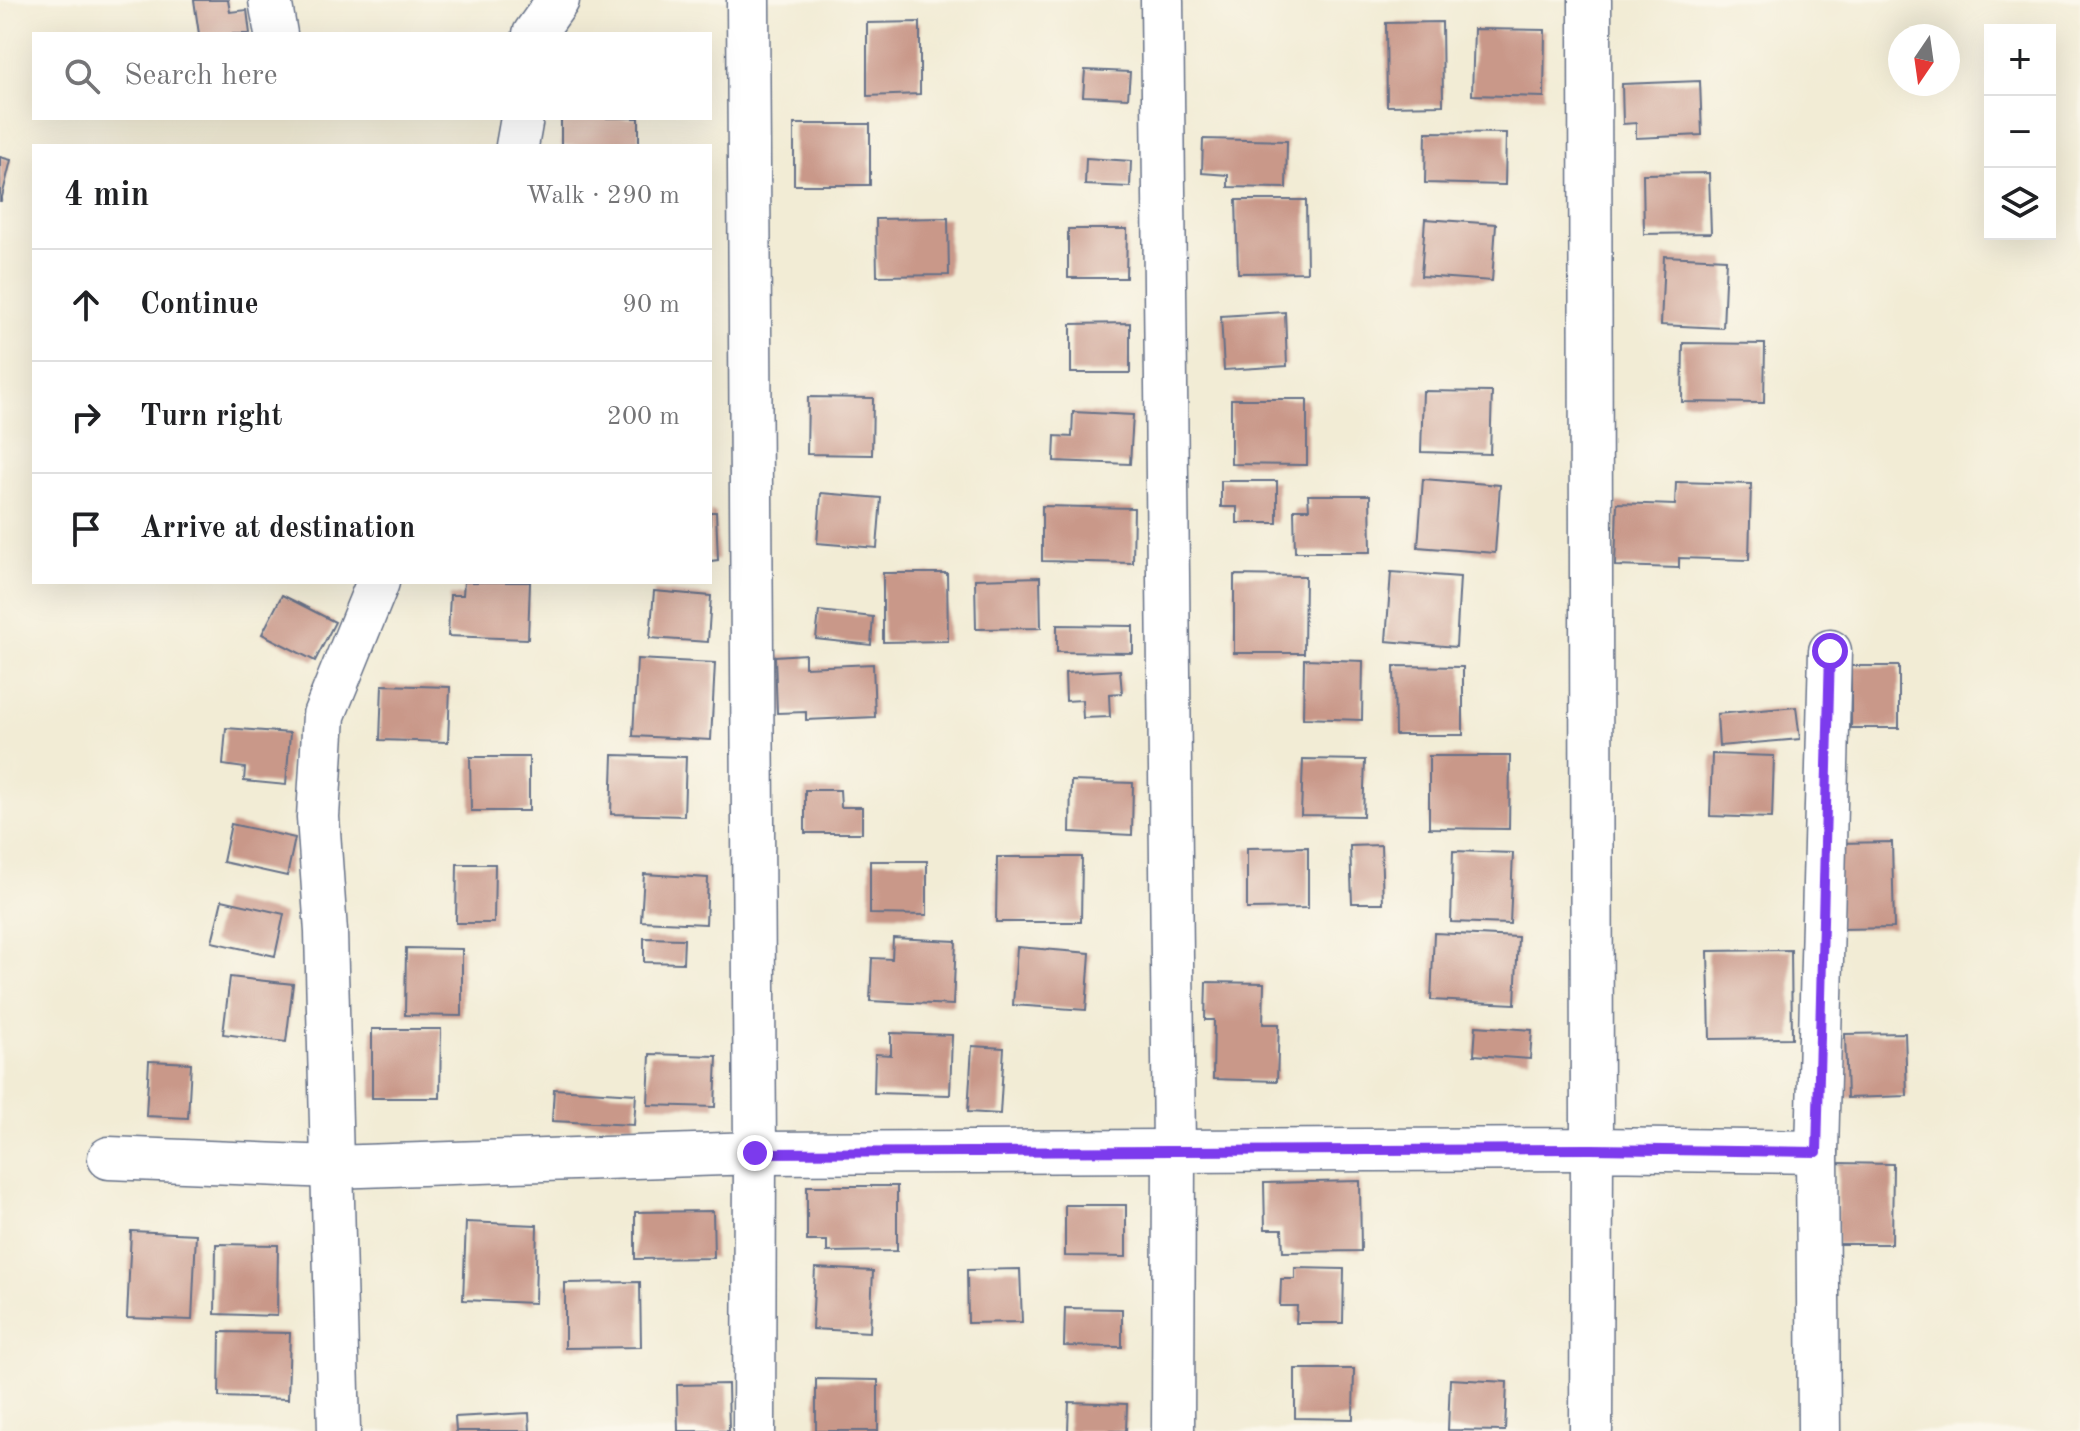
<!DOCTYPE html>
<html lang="en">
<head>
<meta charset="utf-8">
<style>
  body { margin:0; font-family:"Old Standard TT",serif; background:#f2f2f2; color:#202124 }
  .controls { position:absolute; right:24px; top:24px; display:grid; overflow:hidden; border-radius:0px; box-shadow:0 8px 32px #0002 }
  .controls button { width:72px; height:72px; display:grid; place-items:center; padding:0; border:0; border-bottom:2px solid #e0e0e0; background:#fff; color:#202124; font:40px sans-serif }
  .compass { position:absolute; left:1888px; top:24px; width:72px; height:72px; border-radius:50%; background:#fff; box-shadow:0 8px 32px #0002; rotate:193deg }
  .stop { position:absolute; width:24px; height:24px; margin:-18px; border:6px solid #7c3aed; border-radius:50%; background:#fff }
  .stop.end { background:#7c3aed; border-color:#fff; box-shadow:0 2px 8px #0008 }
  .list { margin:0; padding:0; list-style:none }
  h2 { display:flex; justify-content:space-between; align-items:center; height:104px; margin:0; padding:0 32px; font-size:34px }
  h2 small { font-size:26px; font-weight:400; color:#757577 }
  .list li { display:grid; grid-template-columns:52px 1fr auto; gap:24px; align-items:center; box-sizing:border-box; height:112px; padding:0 32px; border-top:2px solid #e0e0e0 }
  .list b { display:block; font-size:30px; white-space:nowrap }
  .list em { font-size:26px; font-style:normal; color:#757577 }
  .icon { flex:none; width:44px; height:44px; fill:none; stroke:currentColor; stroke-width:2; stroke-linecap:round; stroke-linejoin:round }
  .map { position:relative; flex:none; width:2080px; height:1431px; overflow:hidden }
  .search { position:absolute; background:#fff; box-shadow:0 8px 32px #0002; left:32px; top:32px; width:680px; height:88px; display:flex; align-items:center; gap:20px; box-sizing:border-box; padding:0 28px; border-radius:0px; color:#757577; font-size:30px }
  .panel { position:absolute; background:#fff; box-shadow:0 8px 32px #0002; left:32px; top:144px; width:680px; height:440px; border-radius:0px }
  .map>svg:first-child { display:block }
  .building { fill:#c99889 }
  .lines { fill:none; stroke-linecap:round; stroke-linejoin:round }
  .minor-casing { stroke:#667188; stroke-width:45 }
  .minor { stroke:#fff; stroke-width:42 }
  .route { stroke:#7c3aed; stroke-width:10 }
</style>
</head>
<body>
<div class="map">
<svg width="2080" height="1431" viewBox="0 0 2080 1431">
  <rect width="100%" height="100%" fill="#fbf7ec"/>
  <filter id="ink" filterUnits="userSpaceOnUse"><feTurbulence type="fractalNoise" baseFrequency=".0125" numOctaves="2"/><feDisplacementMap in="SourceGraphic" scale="16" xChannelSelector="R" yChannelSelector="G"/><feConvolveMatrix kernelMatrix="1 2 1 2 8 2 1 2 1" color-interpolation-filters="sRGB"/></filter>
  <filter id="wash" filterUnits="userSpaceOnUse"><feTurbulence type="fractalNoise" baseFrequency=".006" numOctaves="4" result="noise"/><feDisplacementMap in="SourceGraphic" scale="32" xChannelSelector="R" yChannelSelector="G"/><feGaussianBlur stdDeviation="1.8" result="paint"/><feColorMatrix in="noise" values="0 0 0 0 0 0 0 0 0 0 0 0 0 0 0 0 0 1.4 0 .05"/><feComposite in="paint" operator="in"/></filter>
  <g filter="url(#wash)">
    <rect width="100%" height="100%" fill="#f2ecd5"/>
    <g id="blocks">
      <g class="building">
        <path d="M 194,0 L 228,0 L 230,12 L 247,10 L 250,34 L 199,34 Z"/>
        <path d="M 920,22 L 920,94 L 867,96 L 867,23 Z"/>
        <path d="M 1442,22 L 1443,105 L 1387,106 L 1386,23 Z"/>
        <path d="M 1474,29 L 1545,30 L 1544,97 L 1472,95 Z"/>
        <path d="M 1085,70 L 1130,72 L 1128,98 L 1083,96 Z"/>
        <path d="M 1700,81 L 1702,135 L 1636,138 L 1636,123 L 1623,124 L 1622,84 Z"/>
        <rect x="561" y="118" width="78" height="28"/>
        <rect x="794" y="124" width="76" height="61"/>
        <path d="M 1426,132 L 1506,133 L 1505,185 L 1425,183 Z"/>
        <path d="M 1203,139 L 1287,141 L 1286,188 L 1228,187 L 1228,175 L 1202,173 Z"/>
        <path d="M 0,157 L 11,160 L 1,201 L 0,201 Z"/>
        <path d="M 1086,158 L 1131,161 L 1130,187 L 1085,185 Z"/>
        <path d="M 1709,173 L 1711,233 L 1644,234 L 1643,174 Z"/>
        <path d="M 1236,200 L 1306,200 L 1307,272 L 1238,273 Z"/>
        <path d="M 948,218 L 949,275 L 877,276 L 876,219 Z"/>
        <path d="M 1425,219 L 1496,224 L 1492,281 L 1421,276 Z"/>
        <path d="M 1068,229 L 1127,229 L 1126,278 L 1068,278 Z"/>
        <path d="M 1664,256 L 1726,259 L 1723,328 L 1661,325 Z"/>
        <path d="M 1285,312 L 1287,366 L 1224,370 L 1221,316 Z"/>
        <path d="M 1130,323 L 1130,373 L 1071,373 L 1071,324 Z"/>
        <path d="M 1683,343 L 1765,344 L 1764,403 L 1682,402 Z"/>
        <path d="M 1423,391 L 1492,392 L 1490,454 L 1421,452 Z"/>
        <path d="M 808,397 L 873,398 L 872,455 L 807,454 Z"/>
        <path d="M 1231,399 L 1307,399 L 1307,465 L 1231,464 Z"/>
        <path d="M 1073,412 L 1133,415 L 1130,464 L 1054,461 L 1055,436 L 1072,437 Z"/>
        <path d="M 1423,479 L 1500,485 L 1495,553 L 1418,547 Z"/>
        <path d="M 1221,481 L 1277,481 L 1277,523 L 1237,523 L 1237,507 L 1221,507 Z"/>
        <path d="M 1676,482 L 1751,484 L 1749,560 L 1679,558 L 1679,568 L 1615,566 L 1617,503 L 1675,505 Z"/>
        <path d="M 821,493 L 881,498 L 877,548 L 817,543 Z"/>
        <path d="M 1308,495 L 1370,495 L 1371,552 L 1295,552 L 1294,509 L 1309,509 Z"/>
        <path d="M 1042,506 L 1134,508 L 1133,563 L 1042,561 Z"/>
        <path d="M 710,512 L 716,512 L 718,560 L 710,561 Z"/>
        <path d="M 1391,572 L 1460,577 L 1456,647 L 1386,641 Z"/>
        <path d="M 883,573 L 947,573 L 948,641 L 883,642 Z"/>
        <path d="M 1234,575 L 1305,576 L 1304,653 L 1234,653 Z"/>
        <path d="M 1040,577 L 1041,628 L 976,629 L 975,579 Z"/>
        <path d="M 464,582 L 530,582 L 528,639 L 448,636 L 450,595 L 463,595 Z"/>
        <path d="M 654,591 L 711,596 L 708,642 L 650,638 Z"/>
        <path d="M 282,595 L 335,622 L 315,661 L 262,634 Z"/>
        <path d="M 819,611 L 873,617 L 871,645 L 816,639 Z"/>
        <path d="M 1057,625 L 1133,626 L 1133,653 L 1057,652 Z"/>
        <path d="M 805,654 L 805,667 L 873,664 L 875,717 L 806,720 L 806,712 L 777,713 L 775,656 Z"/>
        <path d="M 637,659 L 715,663 L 711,740 L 633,736 Z"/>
        <path d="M 1304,659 L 1363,661 L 1362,720 L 1303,718 Z"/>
        <path d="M 1394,666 L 1463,667 L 1463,735 L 1395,735 Z"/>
        <rect x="1851" y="666" width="48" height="62"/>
        <path d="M 1120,670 L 1122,693 L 1109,694 L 1110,717 L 1083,718 L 1082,700 L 1066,701 L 1065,673 Z"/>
        <path d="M 382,685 L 450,687 L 448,742 L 380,740 Z"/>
        <path d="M 1796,707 L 1800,739 L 1719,746 L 1717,714 Z"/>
        <path d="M 226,728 L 290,733 L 286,785 L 244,781 L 245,768 L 223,765 Z"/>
        <path d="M 1712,754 L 1774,756 L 1772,818 L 1710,816 Z"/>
        <path d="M 613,755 L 686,757 L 684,816 L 611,814 Z"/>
        <path d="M 1429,756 L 1510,756 L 1509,829 L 1429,828 Z"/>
        <path d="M 470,757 L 529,757 L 529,811 L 471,811 Z"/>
        <path d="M 1303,759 L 1365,760 L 1363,816 L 1301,815 Z"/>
        <path d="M 1071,781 L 1133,783 L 1132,835 L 1070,832 Z"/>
        <path d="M 805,790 L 840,790 L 841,807 L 862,807 L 862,833 L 805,833 Z"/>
        <path d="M 231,824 L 295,838 L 287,876 L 223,862 Z"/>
        <path d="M 1892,842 L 1894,928 L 1839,929 L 1837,843 Z"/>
        <path d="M 1381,845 L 1383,903 L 1352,903 L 1350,846 Z"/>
        <path d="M 1308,847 L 1308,908 L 1247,909 L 1247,848 Z"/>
        <path d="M 1453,851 L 1513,853 L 1510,924 L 1451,922 Z"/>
        <path d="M 997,857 L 1082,857 L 1081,922 L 996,922 Z"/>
        <path d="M 870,861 L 927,861 L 927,915 L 870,914 Z"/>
        <path d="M 457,864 L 495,864 L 494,923 L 456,923 Z"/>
        <path d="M 644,874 L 708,878 L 706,924 L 641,921 Z"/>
        <path d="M 222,900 L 284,914 L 275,956 L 212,942 Z"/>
        <path d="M 1434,933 L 1518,937 L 1515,1004 L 1431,1000 Z"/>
        <path d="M 644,938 L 684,939 L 683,963 L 644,962 Z"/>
        <path d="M 893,938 L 956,941 L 953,1005 L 870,1001 L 872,958 L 892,959 Z"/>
        <path d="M 1017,947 L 1090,953 L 1086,1010 L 1013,1005 Z"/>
        <path d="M 406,948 L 462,949 L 462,1016 L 405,1015 Z"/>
        <path d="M 1791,950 L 1792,1038 L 1710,1039 L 1708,951 Z"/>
        <path d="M 230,977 L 293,984 L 286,1042 L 223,1034 Z"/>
        <path d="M 1206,982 L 1264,983 L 1263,1024 L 1279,1024 L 1277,1081 L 1213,1079 L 1214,1020 L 1205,1020 Z"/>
        <path d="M 1476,1026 L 1532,1030 L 1530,1059 L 1474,1055 Z"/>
        <path d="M 372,1029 L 441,1029 L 440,1098 L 372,1098 Z"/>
        <path d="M 891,1033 L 952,1035 L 950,1095 L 874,1093 L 875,1054 L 891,1055 Z"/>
        <path d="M 1905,1033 L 1907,1096 L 1847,1098 L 1845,1034 Z"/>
        <path d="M 972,1046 L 1004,1048 L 1000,1114 L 968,1112 Z"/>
        <path d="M 650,1054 L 717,1056 L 715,1107 L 648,1105 Z"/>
        <path d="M 149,1061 L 191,1063 L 188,1118 L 146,1116 Z"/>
        <path d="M 554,1089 L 636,1094 L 634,1125 L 552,1121 Z"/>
        <path d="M 1838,1163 L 1893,1164 L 1892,1244 L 1837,1244 Z"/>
        <path d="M 1360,1181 L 1361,1251 L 1283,1252 L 1282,1229 L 1265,1229 L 1264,1183 Z"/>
        <path d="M 807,1186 L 897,1186 L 897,1251 L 827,1252 L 827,1241 L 807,1241 Z"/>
        <path d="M 1065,1205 L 1126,1205 L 1126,1257 L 1065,1256 Z"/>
        <path d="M 713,1211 L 714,1258 L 635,1259 L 635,1212 Z"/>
        <path d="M 466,1222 L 537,1225 L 535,1303 L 463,1300 Z"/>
        <path d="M 131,1231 L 196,1234 L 192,1320 L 127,1318 Z"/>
        <path d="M 216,1244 L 278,1245 L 277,1316 L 215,1314 Z"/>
        <path d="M 815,1268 L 873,1271 L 870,1332 L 812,1329 Z"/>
        <path d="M 1295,1268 L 1344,1269 L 1343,1323 L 1296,1323 L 1297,1306 L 1280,1306 L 1281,1279 L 1295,1279 Z"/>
        <path d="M 1020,1269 L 1022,1322 L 968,1323 L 967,1270 Z"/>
        <path d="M 640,1282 L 641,1347 L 565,1348 L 565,1283 Z"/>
        <path d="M 1065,1308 L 1122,1309 L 1122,1347 L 1064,1346 Z"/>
        <path d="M 220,1332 L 290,1333 L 288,1399 L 219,1397 Z"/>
        <path d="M 1295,1369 L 1354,1369 L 1353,1419 L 1295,1418 Z"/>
        <path d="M 816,1379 L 878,1380 L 878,1431 L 816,1431 Z"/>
        <path d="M 1450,1379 L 1507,1382 L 1505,1431 L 1448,1430 Z"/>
        <path d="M 728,1384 L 729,1431 L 678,1431 L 677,1385 Z"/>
        <path d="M 1069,1402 L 1127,1404 L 1126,1431 L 1068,1431 Z"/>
        <path d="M 529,1413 L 530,1431 L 456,1431 L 455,1417 Z"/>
      </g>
    </g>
  </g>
  <g filter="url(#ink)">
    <use href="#blocks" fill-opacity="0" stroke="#667188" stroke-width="2"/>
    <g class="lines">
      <defs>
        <g id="minor">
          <path d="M 270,0 L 276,34"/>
          <path d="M 748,0 L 755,1153 L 1592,1149 L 1590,0"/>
          <path d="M 1162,0 L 1174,1151 L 1173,1431"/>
          <path d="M 534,34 L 558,0"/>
          <path d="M 517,146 L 522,118"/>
          <path d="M 1817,1152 L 1819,1431"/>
          <path d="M 109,1158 L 332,1167 L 755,1153 L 754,1431"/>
          <path d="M 339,1431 L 326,932 L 318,817 L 324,715 L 378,582"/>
          <path d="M 1591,1431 L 1592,1149 L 1817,1152 L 1830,651"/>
        </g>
      </defs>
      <use href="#minor" class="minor-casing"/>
      <use href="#minor" class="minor"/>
    </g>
  </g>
  <g class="lines" filter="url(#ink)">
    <path class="route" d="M 755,1153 L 1592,1149 L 1817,1152 L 1830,651"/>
  </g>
</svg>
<div class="controls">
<button>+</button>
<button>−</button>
<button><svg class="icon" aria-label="layers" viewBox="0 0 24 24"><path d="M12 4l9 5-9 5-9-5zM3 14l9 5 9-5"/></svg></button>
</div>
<svg class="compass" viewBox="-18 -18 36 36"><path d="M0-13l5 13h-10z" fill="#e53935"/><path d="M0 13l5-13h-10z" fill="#757577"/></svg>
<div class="stop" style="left:1830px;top:651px"></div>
<div class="stop end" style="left:755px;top:1153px"></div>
<div class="search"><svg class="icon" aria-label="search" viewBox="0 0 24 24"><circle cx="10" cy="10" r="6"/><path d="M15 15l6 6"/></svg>Search here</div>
<section class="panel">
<h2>4 min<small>Walk · 290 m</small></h2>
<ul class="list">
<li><svg class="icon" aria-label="ahead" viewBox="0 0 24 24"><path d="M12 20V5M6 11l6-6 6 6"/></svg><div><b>Continue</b></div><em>90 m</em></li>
<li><svg class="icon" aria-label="right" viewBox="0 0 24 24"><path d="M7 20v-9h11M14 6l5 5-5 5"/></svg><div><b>Turn right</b></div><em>200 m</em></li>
<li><svg class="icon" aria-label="arrive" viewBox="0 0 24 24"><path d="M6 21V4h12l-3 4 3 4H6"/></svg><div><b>Arrive at destination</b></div></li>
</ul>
</section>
</div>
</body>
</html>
